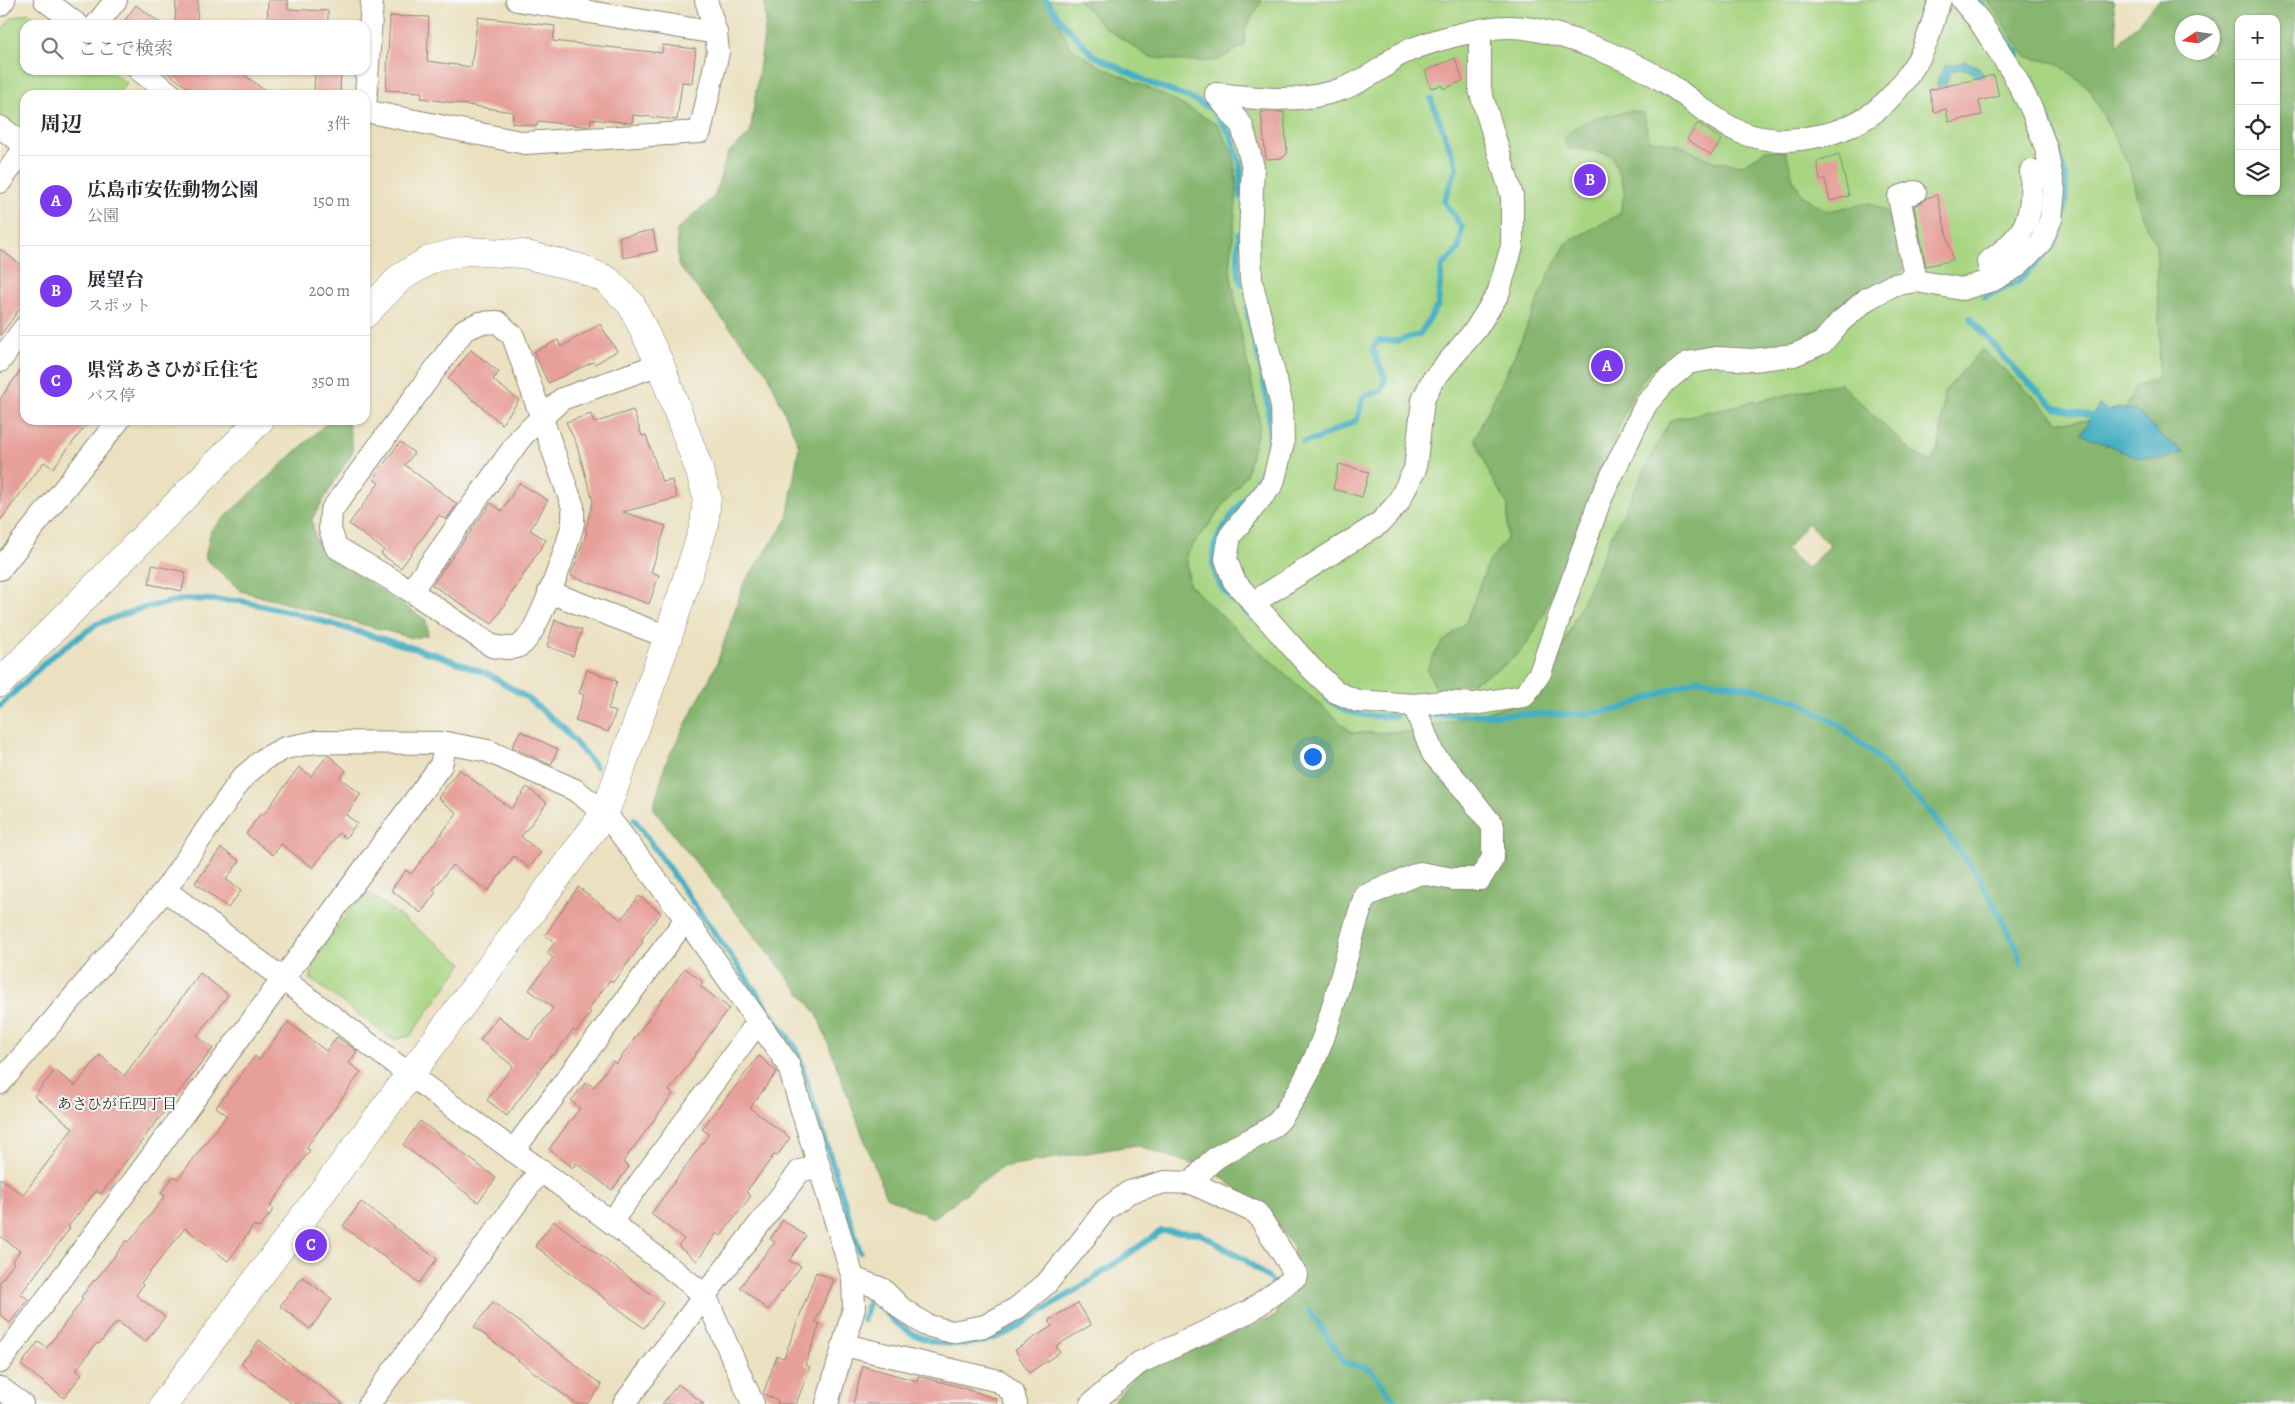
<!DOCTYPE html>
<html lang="ja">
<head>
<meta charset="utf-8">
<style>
  body { margin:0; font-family:Alegreya,"Noto Serif JP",serif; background:#f7f7f7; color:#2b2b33 }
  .controls { position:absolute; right:15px; top:15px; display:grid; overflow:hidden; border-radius:10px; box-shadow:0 1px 4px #0004 }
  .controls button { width:45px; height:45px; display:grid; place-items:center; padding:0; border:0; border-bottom:1px solid #e1e1e2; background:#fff; color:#2b2b33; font:25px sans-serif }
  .compass { position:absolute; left:2175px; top:15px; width:45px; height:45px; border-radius:50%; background:#fff; box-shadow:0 1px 4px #0004; rotate:258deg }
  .you { position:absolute; left:1312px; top:756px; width:18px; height:18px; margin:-12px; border:4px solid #fff; border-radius:50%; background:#1a73e8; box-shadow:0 0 0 8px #1a73e833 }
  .badge { display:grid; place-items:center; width:32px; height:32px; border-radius:50%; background:#7c3aed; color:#fff; font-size:16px; font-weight:700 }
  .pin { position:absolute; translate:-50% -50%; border:2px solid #fff; box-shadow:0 1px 5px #0006 }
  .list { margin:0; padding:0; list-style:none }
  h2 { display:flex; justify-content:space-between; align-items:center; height:65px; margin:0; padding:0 20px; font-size:21px }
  h2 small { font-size:16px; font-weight:400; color:#7c7c81 }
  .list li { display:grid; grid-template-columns:32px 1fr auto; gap:15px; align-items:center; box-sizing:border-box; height:90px; padding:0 20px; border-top:1px solid #e1e1e2 }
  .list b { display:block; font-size:19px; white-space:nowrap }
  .list p { margin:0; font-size:16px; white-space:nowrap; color:#7c7c81 }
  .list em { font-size:16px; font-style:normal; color:#7c7c81 }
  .icon { flex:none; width:28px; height:28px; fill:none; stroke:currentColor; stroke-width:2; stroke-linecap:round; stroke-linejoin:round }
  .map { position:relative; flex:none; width:2295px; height:1404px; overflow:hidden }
  .search { position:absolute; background:#fff; box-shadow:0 1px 4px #0004; left:20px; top:20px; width:350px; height:55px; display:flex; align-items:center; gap:12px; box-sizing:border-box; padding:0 18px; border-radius:15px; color:#7c7c81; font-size:19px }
  .panel { position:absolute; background:#fff; box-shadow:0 1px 4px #0004; left:20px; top:90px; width:350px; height:335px; border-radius:15px }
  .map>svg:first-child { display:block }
  .green { fill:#a8d582; stroke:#6a8056 }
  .forest { fill:#86b670; stroke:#58704e; fill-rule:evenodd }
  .water { fill:#44afc2; stroke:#386d76 }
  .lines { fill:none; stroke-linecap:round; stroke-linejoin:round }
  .stream { stroke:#44afc2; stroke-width:6 }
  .building { fill:#e79f99 }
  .street-casing { stroke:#8b8676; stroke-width:24 }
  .secondary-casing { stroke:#8b8676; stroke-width:29 }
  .street { stroke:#fff; stroke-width:22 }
  .secondary { stroke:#fff; stroke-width:28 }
  .labels { text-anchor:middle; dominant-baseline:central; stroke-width:4; stroke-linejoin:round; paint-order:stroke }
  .neighbourhood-label { font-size:15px; fill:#2b2b2b; stroke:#f6f6f2 }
</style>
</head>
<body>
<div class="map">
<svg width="2295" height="1404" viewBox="0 0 2295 1404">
  <rect width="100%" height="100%" fill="#f6f6f2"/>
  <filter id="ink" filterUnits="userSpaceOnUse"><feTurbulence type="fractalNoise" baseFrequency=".02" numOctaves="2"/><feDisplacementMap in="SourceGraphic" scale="10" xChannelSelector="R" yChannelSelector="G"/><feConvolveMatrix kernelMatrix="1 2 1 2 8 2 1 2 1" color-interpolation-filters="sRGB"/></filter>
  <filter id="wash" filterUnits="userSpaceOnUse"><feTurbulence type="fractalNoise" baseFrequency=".0096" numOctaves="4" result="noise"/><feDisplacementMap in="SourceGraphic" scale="20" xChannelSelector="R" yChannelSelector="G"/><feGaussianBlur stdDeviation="1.12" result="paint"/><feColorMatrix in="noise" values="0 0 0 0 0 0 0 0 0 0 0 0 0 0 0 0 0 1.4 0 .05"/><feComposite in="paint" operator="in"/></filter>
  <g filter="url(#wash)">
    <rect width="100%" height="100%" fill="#ebe1c0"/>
    <g class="green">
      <path d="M 1048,0 L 2113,0 L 2117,45 L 2239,191 L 2290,272 L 2121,420 L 2060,422 L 1982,350 L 1944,392 L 1940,444 L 1931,462 L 1913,453 L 1612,535 L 1540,698 L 1409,732 L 1352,733 L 1247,640 L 1189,585 L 1186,554 L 1221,509 L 1240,328 L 1230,271 L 1237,189 L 1096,64 L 1070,47 Z"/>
      <path d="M 28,13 L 45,25 L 25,25 L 25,70 L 108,70 L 127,83 L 117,95 L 25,95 L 25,134 L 0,115 L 0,33 L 11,18 Z"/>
      <path d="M 365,890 L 463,963 L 410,1036 L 393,1040 L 311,979 L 312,962 Z"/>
    </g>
    <g class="forest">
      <path d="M 764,0 L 1048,0 L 1070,47 L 1096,64 L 1174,100 L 1218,125 L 1233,153 L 1237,189 L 1230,271 L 1240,328 L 1260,424 L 1246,475 L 1186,554 L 1189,585 L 1247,640 L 1352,733 L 1409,732 L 1540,698 L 1612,535 L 1670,420 L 1840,383 L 1913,453 L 1931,462 L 1940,444 L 1944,392 L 1982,349 L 2060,422 L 2121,419 L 2135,387 L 2157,379 L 2160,342 L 2156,245 L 2141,214 L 2129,165 L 2089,88 L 2056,63 L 2026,57 L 1987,0 L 2113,0 L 2118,45 L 2159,0 L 2295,0 L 2295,1404 L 1112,1404 L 1138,1371 L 1276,1316 L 1294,1247 L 1270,1215 L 1215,1172 L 1136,1145 L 1001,1167 L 933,1218 L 886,1197 L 817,1014 L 653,809 L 666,762 L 716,666 L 744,583 L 787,520 L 799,446 L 768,374 L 678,265 L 677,230 L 714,197 L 728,153 L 750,134 L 766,21 ZM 2239,19 L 2276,19 L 2276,191 L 2239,191 ZM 2182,22 L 2212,22 L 2212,52 L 2182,52 ZM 1808,523 L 1830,546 L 1807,568 L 1786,549 Z"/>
      <path d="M 1079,0 L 1262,0 L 1246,27 L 1244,46 L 1216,61 L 1181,61 L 1149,57 L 1103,26 Z"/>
      <path d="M 1631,111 L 1644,113 L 1648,139 L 1679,145 L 1715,162 L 1743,165 L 1766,150 L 1786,152 L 1793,179 L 1803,196 L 1827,211 L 1870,203 L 1889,213 L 1904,270 L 1862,291 L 1825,326 L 1792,342 L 1754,350 L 1720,346 L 1684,354 L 1651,369 L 1631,397 L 1542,617 C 1535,628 1530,642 1521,651 C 1498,674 1468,685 1437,692 L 1427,669 L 1440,645 L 1466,622 L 1488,563 L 1507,539 L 1508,505 L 1491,477 L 1475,438 L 1517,350 L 1549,274 L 1567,242 L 1620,214 L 1625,191 L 1612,155 L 1588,150 L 1568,149 L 1564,140 C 1579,117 1606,116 1631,111 Z"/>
      <path d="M 330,420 L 348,422 L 353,451 L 312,519 L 315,538 L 326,554 L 426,620 L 428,635 L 412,638 L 241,591 L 205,558 L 211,530 Z"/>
    </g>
    <g class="water">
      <path d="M 1966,61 L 1979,67 L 1984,77 L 1978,79 C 1971,67 1961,68 1950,72 L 1945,87 L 1937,88 L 1939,76 L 1946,66 Z"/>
      <path d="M 2099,405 L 2107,411 L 2118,408 L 2135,410 L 2162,436 L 2184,452 L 2163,459 L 2137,457 L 2081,434 Z"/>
    </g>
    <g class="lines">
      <g class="stream">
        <path d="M 1046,0 L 1063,23 L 1093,55 L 1152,84 L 1188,97 L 1212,109 L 1231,135 L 1240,164 L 1241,197"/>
        <path d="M 1978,0 L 2018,54"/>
        <path d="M 1239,234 L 1238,266 L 1241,284"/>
        <path d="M 1985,297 L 2018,282 L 2054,246 L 2065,212 L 2066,177 L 2053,132 L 2031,78"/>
        <path d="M 1247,308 C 1256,354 1273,400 1269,447 C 1266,496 1192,531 1219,583 C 1225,595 1241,606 1250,616"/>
        <path d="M 1970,318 L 2020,375 L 2056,408 L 2092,416"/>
        <path d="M 1303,442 L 1317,439 L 1357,420 L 1364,396 L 1381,391 L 1385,379 L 1373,349 L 1378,341 L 1397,341 L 1420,334 L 1438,305 L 1442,266 L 1458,250 L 1462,227 L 1444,201 L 1457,167 L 1431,99"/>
        <path d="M 1327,698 C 1347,716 1370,717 1396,716"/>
        <path d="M 0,706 L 51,657 L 97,624 L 139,609 L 185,599 L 242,601 L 291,612 L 440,656 L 490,675 L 529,699 L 563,728 L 596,767"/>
        <path d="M 1426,715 L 1584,714 L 1620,709 L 1698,679 L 1751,688 L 1798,701 L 1840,726 L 1875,755 L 1931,813 L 1980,879 L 2015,944 L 2021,963"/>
        <path d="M 634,819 L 797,1050 L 860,1252"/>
        <path d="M 874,1296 C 881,1304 887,1316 895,1322 C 929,1350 973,1350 1011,1331 L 1093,1279 L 1161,1231 L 1199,1233 L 1244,1259 L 1277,1285"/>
        <path d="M 1309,1310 L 1345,1363 L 1370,1369 L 1398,1404"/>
        <path d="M 863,1320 L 871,1293"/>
        <path d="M 839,1404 L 849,1371"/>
      </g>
    </g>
    <g id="blocks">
      <g class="building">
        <path d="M 176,0 L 198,0 L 197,25 L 175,25 Z"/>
        <path d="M 268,0 L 288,0 L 288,9 L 328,11 L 328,25 L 267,25 Z"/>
        <path d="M 136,5 L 163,25 L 121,25 Z"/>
        <path d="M 390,16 L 429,17 L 427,61 L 471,67 L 478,17 L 555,26 L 553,41 L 662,53 L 663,45 L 696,49 L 692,83 L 682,82 L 677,120 L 633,115 L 632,123 L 591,119 L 590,126 L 582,126 L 538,121 L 537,126 L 512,123 L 513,112 L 421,98 L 422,92 L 386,90 Z"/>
        <path d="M 1455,58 L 1463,81 L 1443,89 L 1442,85 L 1431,88 L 1425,71 Z"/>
        <path d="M 164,70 L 238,70 L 271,95 L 197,95 Z"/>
        <path d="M 315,70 L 341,70 L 340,95 L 314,95 Z"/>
        <path d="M 1994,75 L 1999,96 L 1979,101 L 1982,115 L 1949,122 L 1946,109 L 1934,112 L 1929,90 Z"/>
        <path d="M 1261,112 L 1284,112 L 1287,154 L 1282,158 L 1266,159 Z"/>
        <path d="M 1698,123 L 1722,140 L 1711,155 L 1687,139 Z"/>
        <path d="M 1839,154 L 1849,196 L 1830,201 L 1825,179 L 1820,180 L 1817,161 Z"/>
        <path d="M 1937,195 L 1953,260 L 1926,266 L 1914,206 L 1924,201 L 1926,198 Z"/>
        <path d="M 653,230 L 657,251 L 623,258 L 619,237 Z"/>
        <path d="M 0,249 L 25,268 L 25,301 L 0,336 Z"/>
        <path d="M 600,324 L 617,351 L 595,364 L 593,362 L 548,383 L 534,352 L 558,340 L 561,347 Z"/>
        <path d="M 471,350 L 499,372 L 493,380 L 519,400 L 502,424 L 448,379 Z"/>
        <path d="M 25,364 L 25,420 L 90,420 L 53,468 L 44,462 L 0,521 L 0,399 Z"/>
        <path d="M 633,410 L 642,436 L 646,435 L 662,482 L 672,480 L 677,498 L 623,512 L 666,526 L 651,572 L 659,575 L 649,604 L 571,576 L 587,531 L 585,530 L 593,501 L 576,443 L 566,422 L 591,414 L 594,423 Z"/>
        <path d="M 400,442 L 414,453 L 405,465 L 457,504 L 446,520 L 439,515 L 401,568 L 381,554 L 384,550 L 349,524 L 379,483 L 373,479 Z"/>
        <path d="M 1339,464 L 1369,472 L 1362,497 L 1333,489 Z"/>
        <path d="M 519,483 L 548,500 L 530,530 L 546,540 L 492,624 L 432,585 L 491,503 L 502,511 Z"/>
        <path d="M 152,565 L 186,572 L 182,591 L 149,584 Z"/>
        <path d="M 555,620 L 582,630 L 573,656 L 547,646 Z"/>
        <path d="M 587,670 L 617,681 L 608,709 L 616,712 L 608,732 L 575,721 L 584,695 L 579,693 Z"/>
        <path d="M 520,731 L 558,749 L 551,765 L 512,747 Z"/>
        <path d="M 328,755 L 346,770 L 340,778 L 361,794 L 346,815 L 357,823 L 346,838 L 339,833 L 313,868 L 281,844 L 273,855 L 246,834 L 261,813 L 263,815 L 299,767 L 311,776 Z"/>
        <path d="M 459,769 L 511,809 L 527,787 L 547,803 L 521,837 L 541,852 L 529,868 L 514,856 L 488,891 L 452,865 L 433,890 L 436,892 L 421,913 L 391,890 L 406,870 L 411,874 L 457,813 L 438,798 Z"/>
        <path d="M 221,848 L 240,861 L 226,879 L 241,891 L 228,908 L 195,883 Z"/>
        <path d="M 578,887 L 621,920 L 639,896 L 661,913 L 641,940 L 643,942 L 631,959 L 613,982 L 610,980 L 588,1010 L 591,1012 L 576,1032 L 573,1030 L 553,1056 L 551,1055 L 507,1116 L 487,1100 L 513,1066 L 480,1040 L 498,1016 L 529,1040 L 553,1008 L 529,990 L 553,958 L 547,953 L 555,942 L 545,935 Z"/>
        <path d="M 685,968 L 703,982 L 700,986 L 729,1008 L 669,1091 L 673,1094 L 623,1162 L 629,1167 L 612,1190 L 576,1163 L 573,1168 L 549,1149 L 580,1108 L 571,1101 L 586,1082 L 594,1087 L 613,1061 L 616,1064 Z"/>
        <path d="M 200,973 L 228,995 L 197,1036 L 213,1048 L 101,1194 L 96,1191 L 68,1227 L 70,1228 L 21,1294 L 28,1299 L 10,1323 L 0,1315 L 0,1282 L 14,1263 L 12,1261 L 20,1251 L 0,1236 L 0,1178 L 23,1195 L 73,1128 L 34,1096 L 55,1070 L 75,1086 L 100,1055 L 124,1076 Z"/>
        <path d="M 288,1022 L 326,1051 L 337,1037 L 357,1051 L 349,1063 L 361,1072 L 306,1148 L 310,1150 L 270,1206 L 274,1209 L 259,1228 L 254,1225 L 228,1261 L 185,1228 L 141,1283 L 143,1285 L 136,1295 L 165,1317 L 145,1342 L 118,1322 L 115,1324 L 99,1344 L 97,1343 L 76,1370 L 82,1374 L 64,1398 L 21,1365 L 38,1342 L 47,1348 L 83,1299 L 81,1297 L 94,1280 L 95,1281 L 127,1240 L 129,1242 L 165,1196 L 161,1193 L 174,1176 L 178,1179 L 227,1115 L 216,1107 L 255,1056 L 259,1060 Z"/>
        <path d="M 759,1056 L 777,1072 L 750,1108 L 790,1138 L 777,1156 L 774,1155 L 746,1192 L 751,1196 L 738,1213 L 721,1236 L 717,1233 L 697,1261 L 678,1246 L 684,1239 L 651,1214 L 709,1134 L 702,1129 Z"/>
        <path d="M 420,1121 L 496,1178 L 478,1202 L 403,1145 Z"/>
        <path d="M 361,1202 L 437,1259 L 419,1283 L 343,1226 Z"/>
        <path d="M 783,1220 L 806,1236 L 789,1261 L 801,1266 L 768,1310 L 740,1287 L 775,1242 L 770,1239 Z"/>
        <path d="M 554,1221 L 663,1303 L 644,1328 L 535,1246 Z"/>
        <path d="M 816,1272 L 834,1280 L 815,1322 L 820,1324 L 805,1365 L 810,1367 L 796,1404 L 777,1404 L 778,1400 L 763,1394 L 777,1356 L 784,1358 Z"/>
        <path d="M 302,1277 L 332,1299 L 310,1329 L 280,1306 Z"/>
        <path d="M 493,1302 L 602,1385 L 587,1404 L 576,1404 L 474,1327 Z"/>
        <path d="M 1078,1303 L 1091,1325 L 1056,1346 L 1060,1352 L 1029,1373 L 1015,1350 L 1052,1326 L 1049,1320 Z"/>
        <path d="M 259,1340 L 343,1404 L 293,1404 L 241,1364 Z"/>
        <path d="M 863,1366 L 917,1381 L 918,1376 L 957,1386 L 997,1399 L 996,1404 L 853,1404 Z"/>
        <path d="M 678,1384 L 704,1404 L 662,1404 Z"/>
      </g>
    </g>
  </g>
  <g filter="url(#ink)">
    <use href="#blocks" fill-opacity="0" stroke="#8b8676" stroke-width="1"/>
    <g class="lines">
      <defs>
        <g id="street">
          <path d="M 45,0 L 78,25"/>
          <path d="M 517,0 L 716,33"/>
          <path d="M 0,5 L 4,0"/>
          <path d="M 96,25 L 116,0"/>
          <path d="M 139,70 L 172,95"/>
          <path d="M 1216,94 L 1242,126 L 1253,167 L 1250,236 L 1251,280 L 1282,406 L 1283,443 L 1273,483 L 1230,536 L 1226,559 L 1234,581 L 1310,667 L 1336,692 L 1357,701 L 1414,705 L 1443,702 L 1474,704 L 1524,696 L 1540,673 L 1600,500 L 1646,404 L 1665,382 L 1688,363 L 1716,358 L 1753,360 L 1794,355 L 1822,343 L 1840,322 L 1867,299 L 1893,285 L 1916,281 L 1962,289 L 1993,280 L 2016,267 L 2041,242 L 2051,219 L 2054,190 L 2046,148 L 2032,110 L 2013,73 L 1979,20 L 1962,0"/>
          <path d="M 1216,94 C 1259,99 1303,104 1345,88 C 1357,83 1371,75 1382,68 C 1388,64 1393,58 1399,55 C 1425,42 1480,27 1509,27 C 1553,27 1633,60 1670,85 C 1693,100 1714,121 1740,132 C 1775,147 1829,139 1862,120 C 1884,108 1903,84 1916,63 C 1927,47 1933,19 1940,0"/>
          <path d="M 365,111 L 525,143 L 700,132 L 718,52 L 716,33 L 706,0"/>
          <path d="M 365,111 L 372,0"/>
          <path d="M 0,127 L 25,145"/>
          <path d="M 0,182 L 25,148"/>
          <path d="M 1915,192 L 1899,197 L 1916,281"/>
          <path d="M 1993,280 L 1988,262 C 2027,235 2034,217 2031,171"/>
          <path d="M 498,322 L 513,336 L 573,507 C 573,514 574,521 572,527 C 566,550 539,631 522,644 C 514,651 501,647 492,646 L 411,591 L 336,547 L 330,529 L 331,511 L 464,330 L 480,323 Z"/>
          <path d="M 0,361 L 25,327"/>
          <path d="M 0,569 L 119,420"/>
          <path d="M 411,591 L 522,436 L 562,399 L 660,364"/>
          <path d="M 549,592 L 668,637"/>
          <path d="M 1254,602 L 1380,523 L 1398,503 L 1415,469 L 1423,400 L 1432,381 L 1476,329 L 1498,294 L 1512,246 L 1512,196 L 1480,90 L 1480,31"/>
          <path d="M 165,890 L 410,1075 L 611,1222 L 705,1295 L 753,1404"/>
          <path d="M 0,1083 L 165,890 L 242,778 L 264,759 L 285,748 L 316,742 L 446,743 L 488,751 L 575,790 L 605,813 L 686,919 L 788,1064 L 853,1278 L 854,1308 L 827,1404"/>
          <path d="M 513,1151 L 686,919"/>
          <path d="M 611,1222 L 758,1022"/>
          <path d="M 853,1278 L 882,1289 L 902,1309 L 926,1325 L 952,1332 L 985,1326 L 1017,1308 L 1046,1284 L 1081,1242 L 1105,1210 L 1129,1192 L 1165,1182 L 1192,1183"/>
          <path d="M 844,1345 L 999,1381 L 1013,1393 L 1016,1404"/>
          <path d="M 0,1362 L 441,765 L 446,743"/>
          <path d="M 0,1388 L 22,1404"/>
          <path d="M 369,1404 L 540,1171"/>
          <path d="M 624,1404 L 705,1295 L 800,1171 L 819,1166"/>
          <path d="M 1091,1404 L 1139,1363 L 1250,1311 L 1297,1276 L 1257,1213 L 1192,1183 C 1200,1174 1208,1162 1219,1156 C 1237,1144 1262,1137 1278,1122 C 1283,1117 1287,1109 1291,1103 C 1333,1041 1340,965 1365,896 L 1420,873 L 1453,879 L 1480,879 L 1493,858 L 1493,826 L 1464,789 L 1433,754 L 1414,705"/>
        </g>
        <g id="secondary">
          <path d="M 0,683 L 260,420"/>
          <path d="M 164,1404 L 605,813 L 668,637 L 704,526 L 707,497 L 699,469 L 660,364 L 631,304 L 607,280 L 580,268 L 523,254 L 465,251 L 431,259 L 400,278 L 365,314"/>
        </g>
      </defs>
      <use href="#street" class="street-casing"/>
      <use href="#secondary" class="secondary-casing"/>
      <use href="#street" class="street"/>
      <use href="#secondary" class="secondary"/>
    </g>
  </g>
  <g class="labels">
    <g class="neighbourhood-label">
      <text x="117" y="1104">あさひが丘四丁目</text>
    </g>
  </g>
</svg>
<div class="controls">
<button>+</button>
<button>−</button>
<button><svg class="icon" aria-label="locate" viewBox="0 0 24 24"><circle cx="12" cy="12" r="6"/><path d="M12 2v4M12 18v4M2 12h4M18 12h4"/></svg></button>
<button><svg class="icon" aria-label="layers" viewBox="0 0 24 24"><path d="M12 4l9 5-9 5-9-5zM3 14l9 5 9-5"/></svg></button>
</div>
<svg class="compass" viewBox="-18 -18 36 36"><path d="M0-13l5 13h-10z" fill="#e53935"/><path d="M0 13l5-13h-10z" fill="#7c7c81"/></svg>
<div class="you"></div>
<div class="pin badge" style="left:1607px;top:366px">A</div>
<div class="pin badge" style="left:1590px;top:180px">B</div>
<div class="pin badge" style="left:311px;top:1245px">C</div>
<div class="search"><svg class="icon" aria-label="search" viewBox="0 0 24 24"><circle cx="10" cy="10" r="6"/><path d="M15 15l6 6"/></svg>ここで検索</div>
<section class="panel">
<h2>周辺<small>3件</small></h2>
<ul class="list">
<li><span class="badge">A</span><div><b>広島市安佐動物公園</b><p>公園</p></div><em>150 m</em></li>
<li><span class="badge">B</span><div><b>展望台</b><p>スポット</p></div><em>200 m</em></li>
<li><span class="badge">C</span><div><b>県営あさひが丘住宅</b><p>バス停</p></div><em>350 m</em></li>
</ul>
</section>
</div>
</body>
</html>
